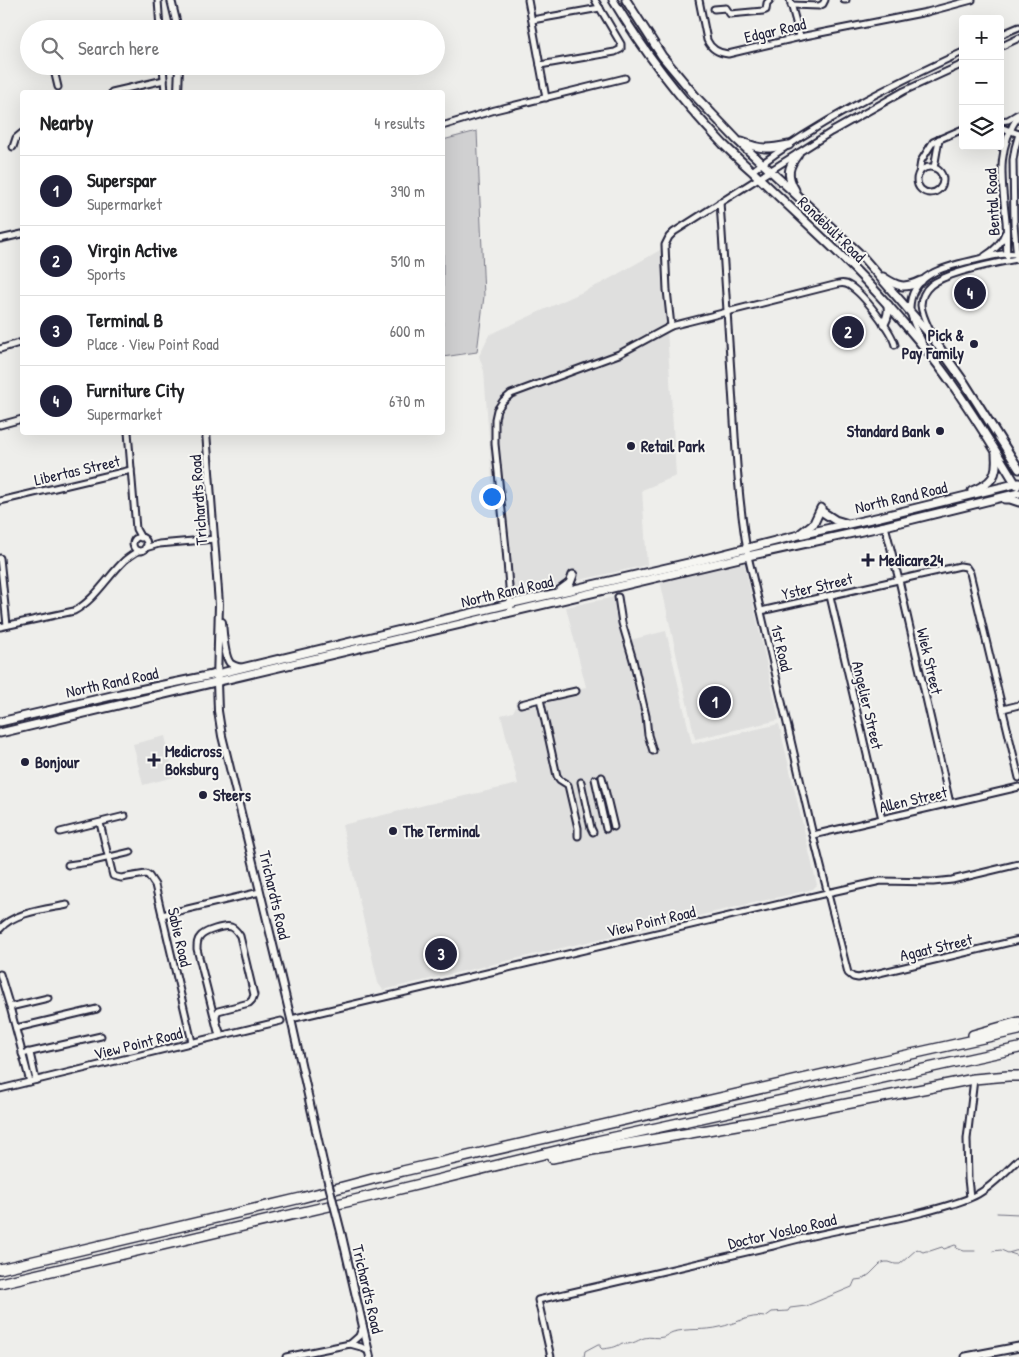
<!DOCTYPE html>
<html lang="en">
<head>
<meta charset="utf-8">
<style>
  body { margin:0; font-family:"Patrick Hand",sans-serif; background:#f6f6f6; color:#202124 }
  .controls { position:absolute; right:15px; top:15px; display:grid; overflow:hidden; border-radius:5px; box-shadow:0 5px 20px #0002 }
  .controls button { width:45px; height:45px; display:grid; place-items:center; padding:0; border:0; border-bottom:1px solid #e0e0e0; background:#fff; color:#202124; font:25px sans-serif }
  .you { position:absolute; left:491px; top:496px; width:18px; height:18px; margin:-12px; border:4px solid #fff; border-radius:50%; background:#1a73e8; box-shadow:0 0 0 8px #1a73e833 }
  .badge { display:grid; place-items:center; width:32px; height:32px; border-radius:50%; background:#22223b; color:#fff; font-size:16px; font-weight:700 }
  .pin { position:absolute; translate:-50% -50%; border:2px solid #fff; box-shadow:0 1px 5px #0006 }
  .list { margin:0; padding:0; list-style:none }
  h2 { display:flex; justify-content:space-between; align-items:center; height:65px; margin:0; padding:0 20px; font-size:21px }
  h2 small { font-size:16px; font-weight:400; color:#757577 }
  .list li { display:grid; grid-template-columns:32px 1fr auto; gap:15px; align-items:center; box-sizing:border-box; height:70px; padding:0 20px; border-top:1px solid #e0e0e0 }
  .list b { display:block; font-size:19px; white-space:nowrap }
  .list p { margin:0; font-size:16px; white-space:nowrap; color:#757577 }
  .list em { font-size:16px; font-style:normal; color:#757577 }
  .icon { flex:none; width:28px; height:28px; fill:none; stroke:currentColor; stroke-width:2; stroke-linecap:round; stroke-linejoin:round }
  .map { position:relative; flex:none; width:1019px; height:1357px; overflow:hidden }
  .search { position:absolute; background:#fff; box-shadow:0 5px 20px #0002; left:20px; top:20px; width:425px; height:55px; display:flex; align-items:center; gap:12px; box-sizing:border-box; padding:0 18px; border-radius:28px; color:#757577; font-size:19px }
  .panel { position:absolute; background:#fff; box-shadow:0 5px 20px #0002; left:20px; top:90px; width:425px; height:345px; border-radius:5px }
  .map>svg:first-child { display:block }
  .built { fill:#dfdfde }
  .green { fill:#d0d0d1; stroke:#797986 }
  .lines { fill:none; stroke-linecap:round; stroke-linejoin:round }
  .stream { stroke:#727281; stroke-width:1 }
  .minor-casing { stroke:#22223b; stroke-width:9 }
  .tertiary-casing { stroke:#22223b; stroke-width:10 }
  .secondary-casing { stroke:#22223b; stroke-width:11 }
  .motorway-casing { stroke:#22223b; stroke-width:12 }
  .minor { stroke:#f6f6f2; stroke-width:5 }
  .tertiary { stroke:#f6f6f2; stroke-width:6 }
  .secondary { stroke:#f6f6f2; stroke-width:7 }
  .motorway { stroke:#f6f6f2; stroke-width:9 }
  .tertiary-bridge-casing { stroke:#22223b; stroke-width:10; stroke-linecap:butt }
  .tertiary-bridge { stroke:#f6f6f2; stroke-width:6 }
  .poi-dot { fill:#22223b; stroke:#f6f6f2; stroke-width:2 }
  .labels { text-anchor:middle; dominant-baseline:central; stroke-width:4; stroke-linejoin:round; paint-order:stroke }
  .street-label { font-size:16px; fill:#22223b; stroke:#f6f6f2 }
  .poi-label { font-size:16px; font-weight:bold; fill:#22223b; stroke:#f6f6f2; text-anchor:start }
</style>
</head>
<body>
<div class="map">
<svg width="1019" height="1357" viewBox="0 0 1019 1357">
  <rect width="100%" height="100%" fill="#eeeeeb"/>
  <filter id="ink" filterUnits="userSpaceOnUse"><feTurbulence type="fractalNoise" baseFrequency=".02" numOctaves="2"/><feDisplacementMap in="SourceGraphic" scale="10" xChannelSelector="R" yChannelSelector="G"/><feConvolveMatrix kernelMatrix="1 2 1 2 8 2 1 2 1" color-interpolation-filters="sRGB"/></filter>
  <g filter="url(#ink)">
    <g class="built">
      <path d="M 662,249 L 676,476 L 642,490 L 647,565 L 507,596 L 492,481 L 484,371 L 479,356 L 489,335 L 602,283 Z"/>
      <path d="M 744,562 L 779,720 L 695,739 L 660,580 Z"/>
      <path d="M 620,596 L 630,640 L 666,631 L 692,744 L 779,724 L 817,885 L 813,889 L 383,990 L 378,983 L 342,825 L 429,804 L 518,784 L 501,715 L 513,712 L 516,706 L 515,702 L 586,687 L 566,607 Z"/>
      <path d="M 165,736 L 174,777 L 143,785 L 133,744 Z"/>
    </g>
    <path class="green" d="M 477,131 L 484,296 L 477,352 L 443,357 L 443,140 Z"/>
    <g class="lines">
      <g class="stream">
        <path d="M 997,1213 L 1019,1214"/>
        <path d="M 993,1251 L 1001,1250 L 1008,1253 L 1019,1250"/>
        <path d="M 1010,1253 L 1019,1256"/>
        <path d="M 584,1357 L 585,1351 L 598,1344 L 600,1344 L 600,1347 L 602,1349 C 610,1348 615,1348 622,1343 C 630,1346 636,1341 644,1338 C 650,1336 657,1339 663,1337 C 666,1336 670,1333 673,1332 C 689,1328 705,1331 720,1327 C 735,1324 750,1314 765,1317 L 772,1312 L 788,1311 L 790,1308 L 806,1306 L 852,1287 L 855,1280 L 863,1279 L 870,1274 L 880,1264 L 885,1262 L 889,1262 L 895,1264 L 900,1264 L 917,1249 L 923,1252 L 926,1251 L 930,1251 L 942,1247 L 944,1249 L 955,1245 L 957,1246 L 956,1248 L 964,1251 L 975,1251"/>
      </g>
      <defs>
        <g id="minor">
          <path d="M 158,0 L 160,29"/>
          <path d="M 528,0 L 546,98"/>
          <path d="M 699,0 L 707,40 C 711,49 718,53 728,54 L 805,36 L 927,12 L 972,0"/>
          <path d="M 790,0 L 800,37"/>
          <path d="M 844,0 L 846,0"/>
          <path d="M 791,5 L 819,6 L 823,4 L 825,0"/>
          <path d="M 714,9 L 726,8 L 730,14 L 763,11 L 766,10 L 767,3 L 770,0"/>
          <path d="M 532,20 L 600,8"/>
          <path d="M 1000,35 L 1019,27"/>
          <path d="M 1000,47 L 1019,38"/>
          <path d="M 540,65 L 615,52 L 621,49 L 621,44 L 595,0"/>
          <path d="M 53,66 L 58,87"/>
          <path d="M 163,66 L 165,92"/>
          <path d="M 112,92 L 164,80"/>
          <path d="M 1000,121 L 1008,120 L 1018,114"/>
          <path d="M 442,126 L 495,110 L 625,78"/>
          <path d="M 1000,127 L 1019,134"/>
          <path d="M 1000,134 L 1002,148"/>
          <path d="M 13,147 L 16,138 L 22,133"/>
          <circle cx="930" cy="180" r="13"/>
          <path d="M 934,168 L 939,139"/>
          <path d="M 752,171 C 815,123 891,85 963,52"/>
          <path d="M 919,174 L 921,161 L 933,142 L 963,129"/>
          <path d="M 720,202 C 725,270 729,337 733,404 C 736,455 739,506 748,556 L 813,835 L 848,973 L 853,977 L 858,978 L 1019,940"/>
          <path d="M 0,239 L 22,234"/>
          <path d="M 985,256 C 995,250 1001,244 1005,233"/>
          <path d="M 1007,256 C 1006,244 1007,232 1006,221 C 1002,181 995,150 1019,115"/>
          <path d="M 671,326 L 667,290 L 665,245 L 669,237 L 674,232 L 831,132 L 904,91 L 963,64"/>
          <path d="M 932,335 C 928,326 922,316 921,305 C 921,298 925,290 931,285 C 947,272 995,263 1017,259 L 1014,223 L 1013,160 L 1015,148 L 1019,134"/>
          <path d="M 922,341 C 918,333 910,317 910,309 C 910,273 948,266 975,260 C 989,257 1003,252 1017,254"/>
          <path d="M 0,349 L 22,342"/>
          <path d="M 0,425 L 22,419"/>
          <path d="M 128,432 L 136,529 L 141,538"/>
          <path d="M 0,501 L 131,470"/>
          <path d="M 885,526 L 899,580 L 950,803"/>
          <circle cx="140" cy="544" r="7"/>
          <path d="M 145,548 L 159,544 L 215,539"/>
          <path d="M 0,558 L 7,625"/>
          <path d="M 830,596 L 882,819"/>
          <path d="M 618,597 L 622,623 L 633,660 L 646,716 L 648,735 L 653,751"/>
          <path d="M 761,611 L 960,566 L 966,567 L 970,573 L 1019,778"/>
          <path d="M 511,612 L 506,549 L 495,444 L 495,419 L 497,410 L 503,401 L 511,394 L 619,354 L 671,326 L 838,284 C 842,283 846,283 850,286 C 863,294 891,330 895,345"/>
          <path d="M 0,627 L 74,611 C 95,600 108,576 125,560 C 129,557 133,554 138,551"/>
          <path d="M 576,691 L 540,699 L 557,776 L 560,780 L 568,785 L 578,828 L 578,836"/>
          <path d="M 521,704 L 540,699"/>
          <path d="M 1003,709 L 1019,705"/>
          <path d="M 602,777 L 614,827"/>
          <path d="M 595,779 L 606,829"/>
          <path d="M 581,782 L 591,828 L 593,832"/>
          <path d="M 100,823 L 113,876 L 121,878 L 146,874 L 149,876 L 155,885 L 192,1042"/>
          <path d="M 60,832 L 125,816"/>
          <path d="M 813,835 L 1019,787"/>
          <path d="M 68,865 L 89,862 L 131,852"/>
          <path d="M 162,915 L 260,892"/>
          <path d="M 0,929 C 13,912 48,909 67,905"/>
          <path d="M 0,974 L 10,1007 L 30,1082"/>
          <path d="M 10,1007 L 48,998"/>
          <path d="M 291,1019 L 827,893 L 881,881 L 933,882 L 952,880 L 1019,864"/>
          <path d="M 16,1028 L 97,1009"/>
          <path d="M 219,1036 L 197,949 C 197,944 197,940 200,937 C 204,931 225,925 231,927 C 235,928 238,933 240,936 L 254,995 L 252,1000 L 249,1003 L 218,1011 C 213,1018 219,1028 221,1035"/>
          <path d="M 28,1052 L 30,1053 L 36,1080"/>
          <path d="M 22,1054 L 101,1036"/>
          <path d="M 0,1089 L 281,1021"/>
          <path d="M 970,1197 L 968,1179 L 967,1139 L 974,1079"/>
          <path d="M 350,1344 L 359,1336 L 363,1326"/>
          <path d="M 286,1357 L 350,1344 L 361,1347 L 368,1351"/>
          <path d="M 551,1357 L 538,1300 L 773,1246 C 823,1231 874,1225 924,1212 C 942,1207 962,1203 978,1194 C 994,1185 1006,1171 1019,1159"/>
        </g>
        <g id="tertiary">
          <path d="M 171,0 L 178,29"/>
          <path d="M 178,92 L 179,66"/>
          <path d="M 206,432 L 219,604 L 217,682 L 218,711 L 222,736 L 242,817 L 291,1019 L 323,1162"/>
          <path d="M 222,622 C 223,632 224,656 230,663 C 233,666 238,667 242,668"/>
          <path d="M 342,1236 L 370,1357"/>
        </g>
        <g id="secondary">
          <path d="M 613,0 C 644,52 681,100 723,144 C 733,154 743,163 753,172 C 798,216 846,257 888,305 C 910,330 933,356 952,384 C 975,417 996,451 1017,486"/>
          <path d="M 626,0 L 662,56 L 697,98 L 737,140 L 859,253 L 932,337 L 964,382 L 1019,469"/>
          <path d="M 742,142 C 762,150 768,149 789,145"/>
          <path d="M 795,190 C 786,175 788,167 798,154"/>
          <path d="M 883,277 C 898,287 904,289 921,281"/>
          <path d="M 884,324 C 888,317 889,312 888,305"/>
          <path d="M 972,491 C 992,483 998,476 996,454"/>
          <path d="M 1005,499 L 1010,499 L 1019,502"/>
          <path d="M 821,511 L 835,520 L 845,523"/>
          <path d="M 801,533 L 814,523 L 821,508"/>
          <path d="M 559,591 L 570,583 L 573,575"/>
          <path d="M 0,722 L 120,694 L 217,674 L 509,604 L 697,561 L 799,535 L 880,517 L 1019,483"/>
          <path d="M 0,733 L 748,556 L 885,526 L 1019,493"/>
          <path d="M 966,1357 L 1019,1347"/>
        </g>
        <g id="motorway">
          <path d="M 973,1035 L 1019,1022"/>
          <path d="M 552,1158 L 592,1150 L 754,1122 L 974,1079 L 1008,1076 L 1019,1076"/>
          <path d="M 0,1269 L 301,1198 L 403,1171 L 898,1057 L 1019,1030"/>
          <path d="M 0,1283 L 359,1199 L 597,1141 L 1019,1048"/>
        </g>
      </defs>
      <use href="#minor" class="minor-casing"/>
      <use href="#tertiary" class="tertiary-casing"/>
      <use href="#secondary" class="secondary-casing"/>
      <use href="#motorway" class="motorway-casing"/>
      <use href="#minor" class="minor"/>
      <use href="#tertiary" class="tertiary"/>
      <use href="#secondary" class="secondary"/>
      <use href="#motorway" class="motorway"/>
      <defs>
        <path id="tertiary-bridge" d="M 323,1162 L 342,1236"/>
      </defs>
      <use href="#tertiary-bridge" class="tertiary-bridge-casing"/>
      <use href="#tertiary-bridge" class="tertiary-bridge"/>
    </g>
  </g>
  <g class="poi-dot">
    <circle cx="974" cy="344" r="5"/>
    <circle cx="940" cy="431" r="5"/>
    <circle cx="631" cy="446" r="5"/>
    <path d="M865.5 552.5h5v5h5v5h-5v5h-5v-5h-5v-5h5z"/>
    <path d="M151.5 752.5h5v5h5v5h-5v5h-5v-5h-5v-5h5z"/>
    <circle cx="25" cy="762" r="5"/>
    <circle cx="203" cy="795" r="5"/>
    <circle cx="393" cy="831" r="5"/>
  </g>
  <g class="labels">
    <g class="street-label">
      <text transform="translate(775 30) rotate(-13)">Edgar Road</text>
      <text transform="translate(992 202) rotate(-93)">Bental Road</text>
      <text transform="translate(832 229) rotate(44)">Rondebult Road</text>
      <text transform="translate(77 470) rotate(-13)">Libertas Street</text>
      <text transform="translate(901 497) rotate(-13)">North Rand Road</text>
      <text transform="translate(198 500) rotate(-94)">Trichardts Road</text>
      <text transform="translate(817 586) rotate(-13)">Yster Street</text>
      <text transform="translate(507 591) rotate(-13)">North Rand Road</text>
      <text transform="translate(782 648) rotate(77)">1st Road</text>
      <text transform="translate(930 661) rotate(77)">Wiek Street</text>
      <text transform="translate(112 682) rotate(-12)">North Rand Road</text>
      <text transform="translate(868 705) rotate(77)">Angelier Street</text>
      <text transform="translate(913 799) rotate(-13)">Allen Street</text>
      <text transform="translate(275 895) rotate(77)">Trichardts Road</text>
      <text transform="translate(651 921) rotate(-13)">View Point Road</text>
      <text transform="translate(180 937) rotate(77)">Sabie Road</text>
      <text transform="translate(936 947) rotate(-13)">Agaat Street</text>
      <text transform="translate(138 1043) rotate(-14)">View Point Road</text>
      <text transform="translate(782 1231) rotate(-13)">Doctor Vosloo Road</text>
      <text transform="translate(368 1289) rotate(77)">Trichardts Road</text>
    </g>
    <g class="poi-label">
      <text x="964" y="335" text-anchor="end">Pick &amp;<tspan x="964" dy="18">Pay Family</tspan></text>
      <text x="930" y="431" text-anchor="end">Standard Bank</text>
      <text x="641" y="446">Retail Park</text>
      <text x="879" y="560">Medicare24</text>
      <text x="165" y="751">Medicross<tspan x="165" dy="18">Boksburg</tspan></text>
      <text x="35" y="762">Bonjour</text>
      <text x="213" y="795">Steers</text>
      <text x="403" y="831">The Terminal</text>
    </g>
  </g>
</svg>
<div class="controls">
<button>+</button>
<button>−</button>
<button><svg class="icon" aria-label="layers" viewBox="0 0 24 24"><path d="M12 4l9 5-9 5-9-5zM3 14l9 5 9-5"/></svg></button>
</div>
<div class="you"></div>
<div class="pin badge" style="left:715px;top:702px">1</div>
<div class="pin badge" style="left:848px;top:332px">2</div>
<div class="pin badge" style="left:441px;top:954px">3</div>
<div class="pin badge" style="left:970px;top:293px">4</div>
<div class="search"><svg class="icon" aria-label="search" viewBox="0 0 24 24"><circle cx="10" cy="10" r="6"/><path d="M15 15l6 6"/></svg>Search here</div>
<section class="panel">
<h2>Nearby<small>4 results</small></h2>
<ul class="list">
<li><span class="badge">1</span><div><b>Superspar</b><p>Supermarket</p></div><em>390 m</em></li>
<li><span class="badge">2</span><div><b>Virgin Active</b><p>Sports</p></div><em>510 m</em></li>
<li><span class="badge">3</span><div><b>Terminal B</b><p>Place · View Point Road</p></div><em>600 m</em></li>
<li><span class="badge">4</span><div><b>Furniture City</b><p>Supermarket</p></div><em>670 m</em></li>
</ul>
</section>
</div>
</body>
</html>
